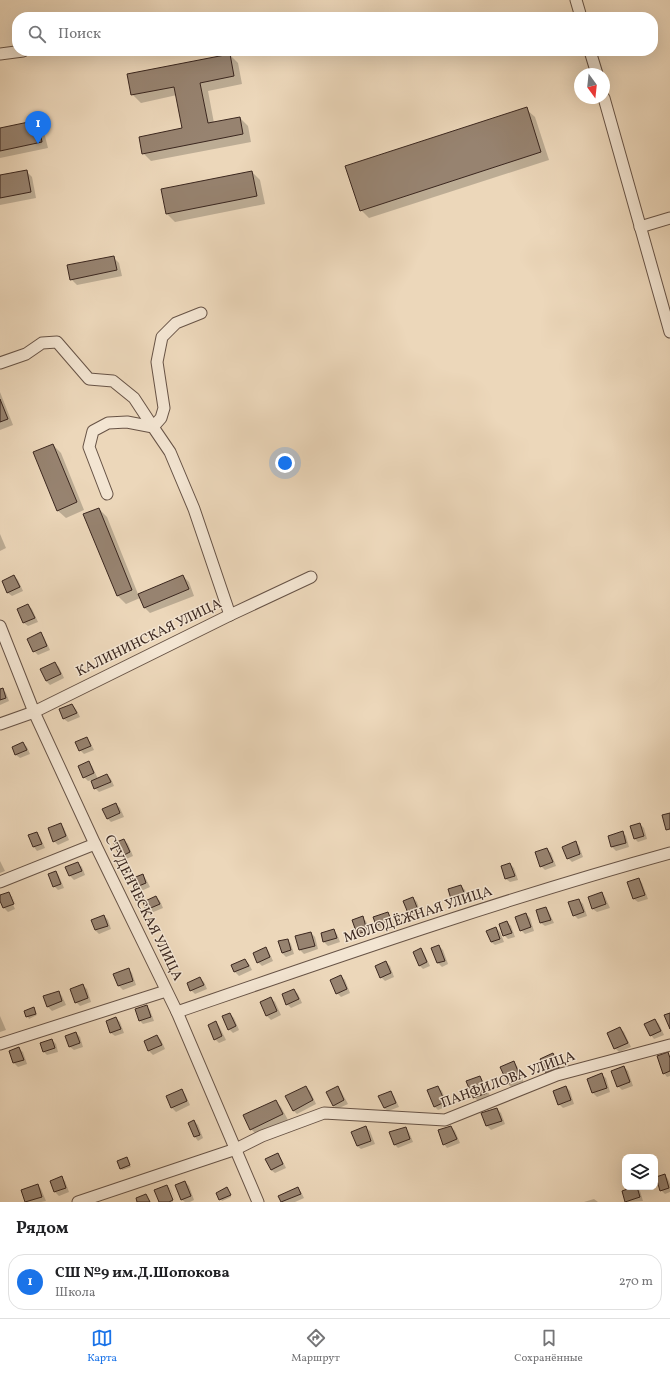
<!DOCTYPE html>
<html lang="ru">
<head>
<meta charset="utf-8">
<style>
  body { margin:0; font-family:Vollkorn,serif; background:#f6f6f6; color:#202124 }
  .controls { position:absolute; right:12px; bottom:12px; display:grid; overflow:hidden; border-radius:8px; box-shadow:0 4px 16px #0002 }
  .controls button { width:36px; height:36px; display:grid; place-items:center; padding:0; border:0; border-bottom:1px solid #e0e0e0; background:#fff; color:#202124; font:20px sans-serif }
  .compass { position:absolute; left:574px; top:68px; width:36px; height:36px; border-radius:50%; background:#fff; box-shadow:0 4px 16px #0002; rotate:165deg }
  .you { position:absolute; left:285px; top:463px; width:14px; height:14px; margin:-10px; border:3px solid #fff; border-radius:50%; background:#1a73e8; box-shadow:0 0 0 6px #1a73e833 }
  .badge { display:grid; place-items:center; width:26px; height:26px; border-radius:50%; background:#1a73e8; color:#fff; font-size:13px; font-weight:700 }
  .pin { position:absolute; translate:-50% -33px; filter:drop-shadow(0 1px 2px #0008) }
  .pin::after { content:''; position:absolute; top:21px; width:14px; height:12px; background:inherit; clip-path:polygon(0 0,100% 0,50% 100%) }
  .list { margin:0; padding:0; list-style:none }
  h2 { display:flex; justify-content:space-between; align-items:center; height:52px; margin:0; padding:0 16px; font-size:17px }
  h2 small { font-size:13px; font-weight:400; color:#757577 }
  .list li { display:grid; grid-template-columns:26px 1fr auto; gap:12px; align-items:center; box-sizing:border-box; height:56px; margin:0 8px 8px; padding:0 8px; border:1px solid #e0e0e0; border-radius:16px }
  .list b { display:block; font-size:15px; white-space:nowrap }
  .list p { margin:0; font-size:13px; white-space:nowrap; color:#757577 }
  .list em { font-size:13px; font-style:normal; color:#757577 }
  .icon { flex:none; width:22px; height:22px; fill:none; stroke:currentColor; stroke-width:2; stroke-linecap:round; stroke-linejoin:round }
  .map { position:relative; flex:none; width:670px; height:1202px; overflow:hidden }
  .search { position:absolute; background:#fff; box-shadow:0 4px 16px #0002; left:12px; right:12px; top:12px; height:44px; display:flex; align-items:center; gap:10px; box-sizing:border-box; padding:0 14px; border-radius:16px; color:#757577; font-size:15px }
  .sheet { height:116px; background:#fff }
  nav { display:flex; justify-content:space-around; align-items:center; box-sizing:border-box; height:56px; border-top:1px solid #e0e0e0; background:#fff; font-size:11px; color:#757577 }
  nav a { display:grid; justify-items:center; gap:2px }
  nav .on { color:#1a73e8 }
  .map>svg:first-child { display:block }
  .shadow { fill:#0003 }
  .building { fill:#978370; stroke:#3b271f }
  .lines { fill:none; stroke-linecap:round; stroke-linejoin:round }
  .minor-casing { stroke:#675346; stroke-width:13 }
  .minor { stroke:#f3e5d2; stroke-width:11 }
  .labels { text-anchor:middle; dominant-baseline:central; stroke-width:3; stroke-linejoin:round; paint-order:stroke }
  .street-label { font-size:14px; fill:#3b271f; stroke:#f3e5d2 }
</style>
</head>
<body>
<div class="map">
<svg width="670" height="1202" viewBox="0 0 670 1202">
  <rect width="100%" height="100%" fill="#ecd7ba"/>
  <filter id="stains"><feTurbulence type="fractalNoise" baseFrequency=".005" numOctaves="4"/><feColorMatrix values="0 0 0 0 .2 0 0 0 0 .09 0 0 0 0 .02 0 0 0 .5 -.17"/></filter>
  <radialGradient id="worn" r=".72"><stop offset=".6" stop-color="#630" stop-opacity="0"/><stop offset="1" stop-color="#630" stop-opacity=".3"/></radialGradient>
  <g class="shadow">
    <path d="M 230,55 L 238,63 L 242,84 L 208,91 L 214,123 L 240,118 L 248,126 L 251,142 L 151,161 L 143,153 L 183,129 L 177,95 L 141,103 L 132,94 Z"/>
    <path d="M 526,109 L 535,117 L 549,160 L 369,218 L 361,210 Z"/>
    <path d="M 37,121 L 43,128 L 48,148 L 0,158 L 0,129 Z"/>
    <path d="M 26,171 L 32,177 L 36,198 L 0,205 L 0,176 Z"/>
    <path d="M 252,172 L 260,180 L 265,204 L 175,222 L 167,214 Z"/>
    <path d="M 113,257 L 119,263 L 122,276 L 77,285 L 71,279 Z"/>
    <path d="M 0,392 L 13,425 L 0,430 Z"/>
    <path d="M 53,445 L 61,453 L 84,510 L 66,518 L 57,510 Z"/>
    <path d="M 99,509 L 107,517 L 138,594 L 183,576 L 189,582 L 194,596 L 150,613 L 144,607 L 140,598 L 126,604 L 117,595 Z"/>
    <path d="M 0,534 L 6,548 L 0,551 Z"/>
    <path d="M 14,576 L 18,580 L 23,591 L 12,596 L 8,593 L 3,581 Z"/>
    <path d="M 28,605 L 32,609 L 38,622 L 28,626 L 24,623 L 18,610 Z"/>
    <path d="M 41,634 L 44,637 L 50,650 L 38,655 L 34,651 Z"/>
    <path d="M 55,663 L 59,667 L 64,678 L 50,685 L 46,681 Z"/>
    <path d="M 0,690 L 3,690 L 6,693 L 9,701 L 0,705 Z"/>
    <path d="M 72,705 L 76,709 L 80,717 L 68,722 L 64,719 L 60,710 Z"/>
    <path d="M 86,738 L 90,742 L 94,750 L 84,754 L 80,750 Z"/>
    <path d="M 23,743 L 27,747 L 30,754 L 20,758 L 16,755 Z"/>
    <path d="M 88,762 L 92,766 L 98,779 L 107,775 L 111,779 L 114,786 L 99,792 L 95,788 L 92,780 L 88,781 L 84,777 Z"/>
    <path d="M 116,804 L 120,808 L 124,817 L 111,822 L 108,819 Z"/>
    <path d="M 60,824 L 64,828 L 69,840 L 58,845 L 54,841 Z"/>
    <path d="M 640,824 L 644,828 L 647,839 L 638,842 L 634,838 Z"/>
    <path d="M 622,832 L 626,836 L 629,847 L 616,851 L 612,847 L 609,836 Z"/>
    <path d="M 37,833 L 40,837 L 45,848 L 37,851 L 34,847 L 29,836 Z"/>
    <path d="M 124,840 L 128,844 L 133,856 L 124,860 L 121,856 Z"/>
    <path d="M 575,842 L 579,846 L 583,857 L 572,862 L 568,858 Z"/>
    <path d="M 547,849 L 551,853 L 556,866 L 545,870 L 541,866 Z"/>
    <path d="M 0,861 L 5,871 L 0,873 Z"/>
    <path d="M 78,863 L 82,867 L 85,875 L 74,880 L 70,876 L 66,868 Z"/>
    <path d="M 510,864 L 514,868 L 518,880 L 510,882 L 506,879 Z"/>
    <path d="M 56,872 L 59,876 L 64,888 L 58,890 L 54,886 Z"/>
    <path d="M 142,875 L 146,879 L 150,887 L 139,892 L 135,888 L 132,880 Z"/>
    <path d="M 639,879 L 642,883 L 648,899 L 638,902 L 634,899 Z"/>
    <path d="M 461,886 L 465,890 L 468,898 L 456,902 L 452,899 Z"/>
    <path d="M 8,893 L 12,897 L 17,908 L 12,896 L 9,896 L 15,909 L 8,912 L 4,908 L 0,896 Z"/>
    <path d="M 602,893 L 605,897 L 610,908 L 597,912 L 593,909 Z"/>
    <path d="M 156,897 L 160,901 L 163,908 L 151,913 L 147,909 Z"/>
    <path d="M 413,898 L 417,902 L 421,914 L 412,916 L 408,912 Z"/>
    <path d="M 579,900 L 583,904 L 587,916 L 578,919 L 574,915 Z"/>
    <path d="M 546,908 L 549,912 L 554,923 L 545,926 L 541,923 L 537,911 Z"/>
    <path d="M 388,913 L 391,917 L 394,924 L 381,929 L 377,925 Z"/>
    <path d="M 526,914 L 530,918 L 534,931 L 525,934 L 521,930 Z"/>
    <path d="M 104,916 L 108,920 L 111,929 L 99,934 L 95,930 Z"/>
    <path d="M 362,918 L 366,921 L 369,929 L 358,933 L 358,935 L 358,934 Z"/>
    <path d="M 507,922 L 511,926 L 515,937 L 508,939 L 504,935 Z"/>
    <path d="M 496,928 L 500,932 L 504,942 L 495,945 L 491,942 Z"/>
    <path d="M 333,930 L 337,934 L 340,942 L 328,946 L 324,942 L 322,934 Z"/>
    <path d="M 369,931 L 370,935 L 361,938 L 359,935 Z"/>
    <path d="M 311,933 L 315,937 L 318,949 L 304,954 L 300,950 Z"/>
    <path d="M 288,940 L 291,944 L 294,954 L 286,957 L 282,953 Z"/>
    <path d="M 439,946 L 443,950 L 448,964 L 442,967 L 438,963 L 432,948 Z"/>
    <path d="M 266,948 L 269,952 L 273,961 L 262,966 L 258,962 Z"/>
    <path d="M 421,950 L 424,953 L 430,966 L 423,969 L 419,965 Z"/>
    <path d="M 245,960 L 249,964 L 252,970 L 239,976 L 235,972 L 232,965 Z"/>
    <path d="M 386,962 L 390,966 L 394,977 L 385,981 L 381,977 Z"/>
    <path d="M 128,969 L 132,973 L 136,985 L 123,990 L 119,986 L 114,974 Z"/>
    <path d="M 341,976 L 345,980 L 350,993 L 341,997 L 337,993 Z"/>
    <path d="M 200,979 L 204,982 L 207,989 L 195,994 L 191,990 Z"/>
    <path d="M 83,986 L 87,989 L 91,1002 L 80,1006 L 76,1002 Z"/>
    <path d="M 294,990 L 298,994 L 302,1003 L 291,1008 L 287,1004 Z"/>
    <path d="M 58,992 L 62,996 L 66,1005 L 52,1011 L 48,1007 L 44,997 Z"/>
    <path d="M 271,998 L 275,1002 L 281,1015 L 271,1020 L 267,1016 L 261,1003 Z"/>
    <path d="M 146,1006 L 150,1010 L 154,1021 L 143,1024 L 140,1021 Z"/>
    <path d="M 33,1008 L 37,1015 L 29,1019 L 25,1011 Z"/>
    <path d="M 230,1014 L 234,1018 L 239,1030 L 233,1033 L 229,1029 Z"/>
    <path d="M 0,1016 L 6,1030 L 0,1032 Z"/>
    <path d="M 116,1018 L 120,1022 L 124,1033 L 115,1036 L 111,1033 Z"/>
    <path d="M 655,1020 L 659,1024 L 664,1035 L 654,1039 L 651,1035 Z"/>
    <path d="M 216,1023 L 219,1026 L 226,1040 L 219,1043 L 215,1039 Z"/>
    <path d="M 620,1028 L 624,1032 L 631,1047 L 619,1052 L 615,1048 Z"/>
    <path d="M 76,1033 L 80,1037 L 83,1047 L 74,1050 L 70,1047 Z"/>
    <path d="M 157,1036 L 161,1040 L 165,1049 L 153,1055 L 149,1051 L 145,1041 Z"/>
    <path d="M 52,1040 L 56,1044 L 58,1052 L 47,1055 L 44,1052 Z"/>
    <path d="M 19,1049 L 23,1052 L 27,1064 L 18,1067 L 14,1063 L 10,1052 Z"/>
    <path d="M 668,1054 L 670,1056 L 670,1076 L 667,1077 L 664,1073 Z"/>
    <path d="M 553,1055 L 557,1058 L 562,1072 L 551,1076 L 547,1073 Z"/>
    <path d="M 513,1062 L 517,1066 L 524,1083 L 512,1088 L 508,1084 Z"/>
    <path d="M 624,1067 L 628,1071 L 633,1086 L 622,1090 L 618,1086 Z"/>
    <path d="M 602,1075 L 606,1078 L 610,1092 L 597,1097 L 593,1093 L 588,1079 Z"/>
    <path d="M 480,1077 L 483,1081 L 490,1096 L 478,1101 L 474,1097 Z"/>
    <path d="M 306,1087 L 310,1091 L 316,1104 L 297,1114 L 293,1110 Z"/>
    <path d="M 337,1087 L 341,1091 L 348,1104 L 337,1109 L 333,1105 Z"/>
    <path d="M 438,1087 L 442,1091 L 448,1106 L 438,1110 L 434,1106 Z"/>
    <path d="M 566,1087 L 570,1091 L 574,1104 L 563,1108 L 559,1104 Z"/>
    <path d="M 182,1090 L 185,1094 L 190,1105 L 176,1112 L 172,1108 L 167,1097 Z"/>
    <path d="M 390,1092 L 394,1096 L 399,1107 L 388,1111 L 384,1108 Z"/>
    <path d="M 275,1101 L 281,1107 L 288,1120 L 257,1135 L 251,1129 Z"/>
    <path d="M 497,1109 L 501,1113 L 505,1124 L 491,1130 L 487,1126 L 483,1114 Z"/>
    <path d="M 194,1121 L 198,1125 L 203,1138 L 198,1141 L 195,1137 Z"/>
    <path d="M 451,1127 L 455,1131 L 460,1143 L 447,1148 L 444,1144 Z"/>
    <path d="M 366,1128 L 370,1131 L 375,1144 L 361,1149 L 357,1146 Z"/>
    <path d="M 405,1128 L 409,1132 L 413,1142 L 398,1148 L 394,1144 Z"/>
    <path d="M 277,1154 L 281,1158 L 286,1168 L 275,1173 L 271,1170 Z"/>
    <path d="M 127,1159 L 131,1167 L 122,1170 L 121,1168 Z"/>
    <path d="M 664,1175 L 668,1179 L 670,1184 L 670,1192 L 665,1194 L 661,1190 Z"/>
    <path d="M 61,1178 L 65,1181 L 69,1192 L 59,1196 L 55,1192 Z"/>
    <path d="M 185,1182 L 189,1186 L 194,1200 L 190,1202 L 185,1202 L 182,1200 L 177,1186 Z"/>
    <path d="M 38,1185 L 41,1189 L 46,1201 L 41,1202 L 26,1202 L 22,1191 Z"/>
    <path d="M 167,1186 L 171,1190 L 176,1202 L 170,1189 L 168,1189 L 173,1202 L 161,1202 Z"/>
    <path d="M 636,1187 L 640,1191 L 643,1201 L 627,1202 Z"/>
    <path d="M 298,1188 L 301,1192 L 304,1198 L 295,1202 L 282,1202 L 279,1196 Z"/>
    <path d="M 228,1190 L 231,1197 L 222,1201 L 217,1193 Z"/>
    <path d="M 594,1199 L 598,1202 L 584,1202 Z"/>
  </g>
  <g class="building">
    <path d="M 230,54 L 234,76 L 200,83 L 208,123 L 240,117 L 243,134 L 142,154 L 139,137 L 182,128 L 174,87 L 131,95 L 127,74 Z"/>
    <path d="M 527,107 L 541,152 L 360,211 L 345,166 Z"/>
    <path d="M 38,120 L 42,142 L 0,151 L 0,128 Z"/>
    <path d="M 27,170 L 31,192 L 0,198 L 0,175 Z"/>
    <path d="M 252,171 L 257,196 L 166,214 L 161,189 Z"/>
    <path d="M 114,256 L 117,270 L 70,280 L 67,265 Z"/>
    <path d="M 0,399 L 8,419 L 0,422 Z"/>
    <path d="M 53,444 L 77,502 L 57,511 L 33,452 Z"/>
    <path d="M 99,508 L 132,590 L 117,596 L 83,514 Z"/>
    <path d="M 14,575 L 20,587 L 7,593 L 2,581 Z"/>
    <path d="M 183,575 L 189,589 L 144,608 L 138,594 Z"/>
    <path d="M 28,604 L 35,618 L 23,623 L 17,609 Z"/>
    <path d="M 41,632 L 47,646 L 33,652 L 27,639 Z"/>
    <path d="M 55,662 L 61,674 L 46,681 L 40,669 Z"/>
    <path d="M 3,688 L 6,698 L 0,700 L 0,689 Z"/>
    <path d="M 72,704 L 77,713 L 63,719 L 59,709 Z"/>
    <path d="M 87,737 L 91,746 L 79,751 L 75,742 Z"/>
    <path d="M 23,742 L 27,750 L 15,755 L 12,747 Z"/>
    <path d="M 89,761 L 94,773 L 83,778 L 78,766 Z"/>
    <path d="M 107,774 L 111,782 L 94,789 L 91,781 Z"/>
    <path d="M 116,803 L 120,813 L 107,819 L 102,809 Z"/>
    <path d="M 670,813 L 670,829 L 666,830 L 662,815 Z"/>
    <path d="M 61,823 L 66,836 L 53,842 L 48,828 Z"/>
    <path d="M 640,823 L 644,836 L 634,839 L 630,826 Z"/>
    <path d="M 623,831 L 626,843 L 611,847 L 608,836 Z"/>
    <path d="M 37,832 L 42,844 L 33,847 L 28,835 Z"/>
    <path d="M 124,839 L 130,852 L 120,857 L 114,843 Z"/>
    <path d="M 576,841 L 580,854 L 567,859 L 562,847 Z"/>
    <path d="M 547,848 L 553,862 L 540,867 L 535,852 Z"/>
    <path d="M 78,862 L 82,871 L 69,876 L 65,867 Z"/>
    <path d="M 510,863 L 515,876 L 505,879 L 501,866 Z"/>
    <path d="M 56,871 L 61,884 L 53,887 L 48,874 Z"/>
    <path d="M 143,874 L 146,883 L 134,888 L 131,879 Z"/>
    <path d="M 639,878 L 645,895 L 633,899 L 627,882 Z"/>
    <path d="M 461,885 L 465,895 L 451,899 L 448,889 Z"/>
    <path d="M 9,892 L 14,904 L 3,908 L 0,901 L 0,895 Z"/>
    <path d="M 602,892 L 606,904 L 592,909 L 588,897 Z"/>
    <path d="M 156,896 L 160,904 L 146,910 L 143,902 Z"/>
    <path d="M 413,897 L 418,910 L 408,913 L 403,901 Z"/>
    <path d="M 579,899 L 584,912 L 573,916 L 568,902 Z"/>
    <path d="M 546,907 L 551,920 L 540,923 L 536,910 Z"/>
    <path d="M 388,912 L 391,920 L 376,925 L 373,917 Z"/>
    <path d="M 526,913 L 531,927 L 520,931 L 515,917 Z"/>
    <path d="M 104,915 L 108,926 L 95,930 L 91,920 Z"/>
    <path d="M 363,916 L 367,931 L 357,934 L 352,920 Z"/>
    <path d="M 507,921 L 512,933 L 503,936 L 499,924 Z"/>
    <path d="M 496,927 L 500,939 L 491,942 L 486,931 Z"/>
    <path d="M 334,929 L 337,938 L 323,942 L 321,933 Z"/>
    <path d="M 311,932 L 315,946 L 299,950 L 295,936 Z"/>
    <path d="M 288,939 L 291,950 L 282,953 L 278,941 Z"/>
    <path d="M 439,945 L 445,961 L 437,963 L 431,948 Z"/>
    <path d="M 266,947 L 270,957 L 257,963 L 253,953 Z"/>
    <path d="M 421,948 L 427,962 L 419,966 L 413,952 Z"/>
    <path d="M 245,959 L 249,966 L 234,972 L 231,965 Z"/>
    <path d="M 386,961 L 391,973 L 380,978 L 375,966 Z"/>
    <path d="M 129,968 L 133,981 L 118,986 L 113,974 Z"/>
    <path d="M 341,975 L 347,989 L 336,994 L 330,980 Z"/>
    <path d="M 200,977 L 204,985 L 190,991 L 187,983 Z"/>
    <path d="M 83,984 L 88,998 L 75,1003 L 70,989 Z"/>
    <path d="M 294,989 L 299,999 L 286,1005 L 282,994 Z"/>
    <path d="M 59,991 L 62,1001 L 47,1007 L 43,996 Z"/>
    <path d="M 271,997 L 277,1011 L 266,1016 L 260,1002 Z"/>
    <path d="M 147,1005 L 151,1017 L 139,1021 L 135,1009 Z"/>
    <path d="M 34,1007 L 36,1014 L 26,1017 L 24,1011 Z"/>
    <path d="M 230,1013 L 236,1026 L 228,1030 L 222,1016 Z"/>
    <path d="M 670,1013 L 670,1029 L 664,1015 Z"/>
    <path d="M 116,1017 L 121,1029 L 110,1033 L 106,1021 Z"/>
    <path d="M 655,1019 L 661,1031 L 650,1036 L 644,1024 Z"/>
    <path d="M 216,1021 L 222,1036 L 214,1040 L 208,1025 Z"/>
    <path d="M 620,1027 L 628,1043 L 614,1049 L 607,1033 Z"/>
    <path d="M 76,1032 L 80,1043 L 69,1047 L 65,1036 Z"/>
    <path d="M 157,1035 L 162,1045 L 148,1051 L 144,1041 Z"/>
    <path d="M 52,1039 L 55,1048 L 43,1052 L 40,1043 Z"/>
    <path d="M 19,1047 L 24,1060 L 13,1063 L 9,1051 Z"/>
    <path d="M 668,1052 L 670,1058 L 670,1071 L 663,1074 L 657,1056 Z"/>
    <path d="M 553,1053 L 559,1068 L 546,1073 L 540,1059 Z"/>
    <path d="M 514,1061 L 521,1079 L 508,1084 L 500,1067 Z"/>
    <path d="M 624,1066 L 630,1082 L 617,1087 L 611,1071 Z"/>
    <path d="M 602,1073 L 607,1088 L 592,1093 L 587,1079 Z"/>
    <path d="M 480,1076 L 487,1093 L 473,1098 L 466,1081 Z"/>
    <path d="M 306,1086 L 313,1100 L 293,1111 L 285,1096 Z"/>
    <path d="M 338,1086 L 344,1100 L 333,1106 L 326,1092 Z"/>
    <path d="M 438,1086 L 445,1102 L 434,1107 L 427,1090 Z"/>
    <path d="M 566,1086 L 571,1100 L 558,1105 L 553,1091 Z"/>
    <path d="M 182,1089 L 187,1101 L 171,1108 L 166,1096 Z"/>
    <path d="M 391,1091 L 396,1103 L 384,1108 L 378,1096 Z"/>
    <path d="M 276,1100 L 283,1114 L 250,1130 L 243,1115 Z"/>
    <path d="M 497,1108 L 502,1121 L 486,1126 L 481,1113 Z"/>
    <path d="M 194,1120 L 200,1135 L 194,1137 L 188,1123 Z"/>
    <path d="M 366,1126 L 371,1141 L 357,1146 L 351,1132 Z"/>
    <path d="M 451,1126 L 457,1139 L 443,1145 L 438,1130 Z"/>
    <path d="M 406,1127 L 410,1139 L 394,1145 L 389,1132 Z"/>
    <path d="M 278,1153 L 283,1164 L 271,1170 L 265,1159 Z"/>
    <path d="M 127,1157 L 130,1165 L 120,1169 L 117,1161 Z"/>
    <path d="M 665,1174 L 669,1188 L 660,1191 L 656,1177 Z"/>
    <path d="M 62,1176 L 66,1188 L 54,1192 L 50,1181 Z"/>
    <path d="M 185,1181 L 191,1196 L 181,1200 L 175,1185 Z"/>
    <path d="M 38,1184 L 42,1197 L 25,1202 L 21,1190 Z"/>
    <path d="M 167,1185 L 173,1200 L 169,1202 L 159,1202 L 154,1190 Z"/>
    <path d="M 227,1187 L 231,1195 L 219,1200 L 216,1193 Z"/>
    <path d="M 298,1187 L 301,1194 L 281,1202 L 278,1196 Z"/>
    <path d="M 633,1187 L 637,1187 L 640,1197 L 625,1202 L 622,1191 Z"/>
    <path d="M 146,1194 L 150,1202 L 137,1202 L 136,1198 Z"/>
  </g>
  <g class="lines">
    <defs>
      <g id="minor">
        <path d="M 576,0 L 581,17"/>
        <path d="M 590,51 L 597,74"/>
        <path d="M 0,54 L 23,51"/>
        <path d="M 604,98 L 670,332"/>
        <path d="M 640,227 L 670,218"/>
        <path d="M 0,363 L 26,354 L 42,343 L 57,342 L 89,379 L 113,381 L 134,398 L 153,427 L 161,418 L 164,408 L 157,362 L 162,337 L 176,323 L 201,313"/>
        <path d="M 107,494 L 89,447 L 93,431 L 108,423 L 127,422 L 153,427 L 170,452 L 194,509 L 230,615"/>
        <path d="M 0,626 L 34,712 L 95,844 L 177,1012 L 258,1202"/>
        <path d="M 0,724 L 34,712 L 230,615 L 311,577"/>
        <path d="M 0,882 L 95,844"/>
        <path d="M 177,1012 C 340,956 503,899 670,853"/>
        <path d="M 0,1044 L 166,991"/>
        <path d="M 78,1202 L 236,1149 L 262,1136 L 324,1113 L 445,1120 L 557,1075 L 670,1045"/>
      </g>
    </defs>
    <use href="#minor" class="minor-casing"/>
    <use href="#minor" class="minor"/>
  </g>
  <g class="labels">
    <g class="street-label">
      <text transform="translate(149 638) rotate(-26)">КАЛИНИНСКАЯ УЛИЦА</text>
      <text transform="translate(143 908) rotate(64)">СТУДЕНЧЕСКАЯ УЛИЦА</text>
      <text transform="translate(418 915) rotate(-18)">МОЛОДЁЖНАЯ УЛИЦА</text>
      <text transform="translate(508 1080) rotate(-20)">ПАНФИЛОВА УЛИЦА</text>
    </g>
  </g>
  <rect width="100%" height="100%" filter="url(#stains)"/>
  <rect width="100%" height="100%" fill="url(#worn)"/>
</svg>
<div class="controls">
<button><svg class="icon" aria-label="layers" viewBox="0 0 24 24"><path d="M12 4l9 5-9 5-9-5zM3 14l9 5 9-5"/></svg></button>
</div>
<svg class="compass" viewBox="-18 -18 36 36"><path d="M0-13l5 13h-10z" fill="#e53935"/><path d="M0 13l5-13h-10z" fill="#757577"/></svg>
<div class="you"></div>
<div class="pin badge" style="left:38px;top:144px">1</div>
<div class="search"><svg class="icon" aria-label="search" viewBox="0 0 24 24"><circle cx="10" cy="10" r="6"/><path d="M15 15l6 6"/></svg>Поиск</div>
</div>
<section class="sheet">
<h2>Рядом<small></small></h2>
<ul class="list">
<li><span class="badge">1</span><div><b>СШ №9 им.Д.Шопокова</b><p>Школа</p></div><em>270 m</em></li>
</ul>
</section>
<nav>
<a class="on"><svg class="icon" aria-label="map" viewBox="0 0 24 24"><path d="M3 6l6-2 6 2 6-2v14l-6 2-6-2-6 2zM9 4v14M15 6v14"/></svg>Карта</a>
<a><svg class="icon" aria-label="directions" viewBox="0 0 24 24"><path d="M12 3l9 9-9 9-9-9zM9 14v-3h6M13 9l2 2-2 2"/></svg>Маршрут</a>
<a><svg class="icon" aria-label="saved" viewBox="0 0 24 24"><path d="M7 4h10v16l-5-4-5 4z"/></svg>Сохранённые</a>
</nav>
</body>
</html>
